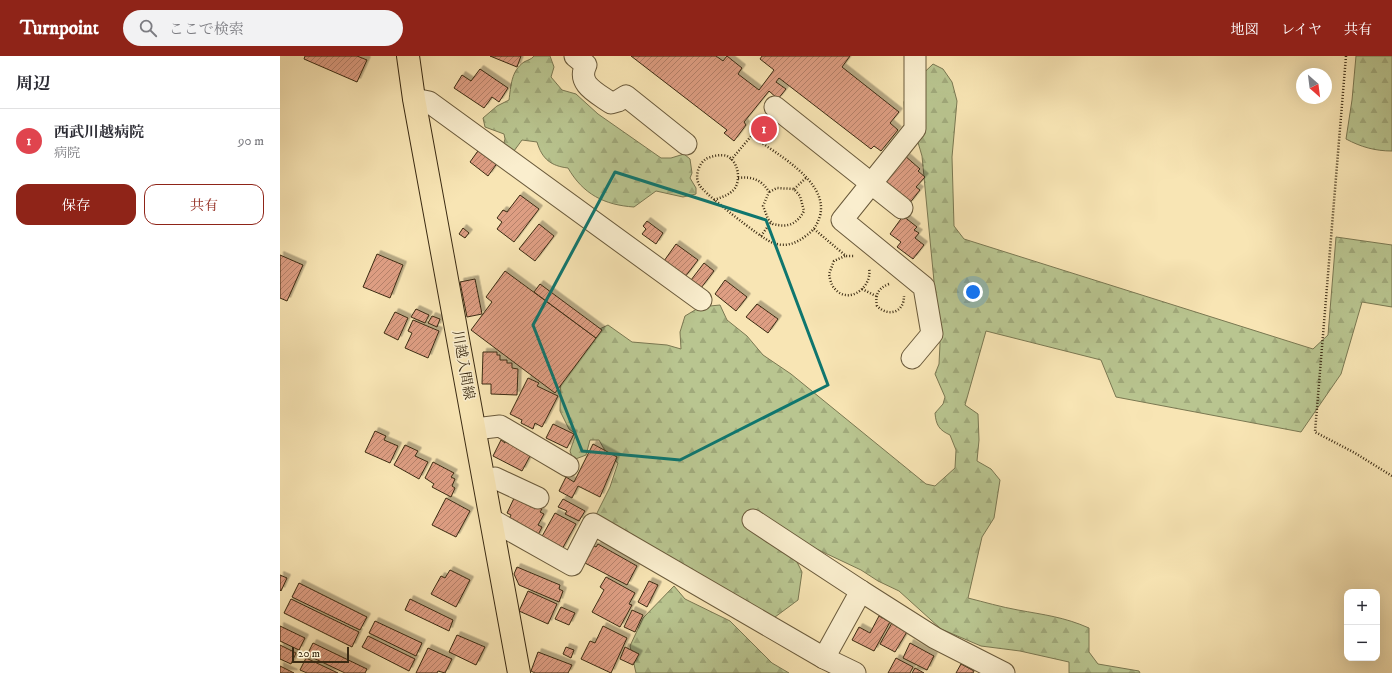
<!DOCTYPE html>
<html lang="ja">
<head>
<meta charset="utf-8">
<style>
  body { margin:0; font-family:"IM FELL DW Pica","Noto Serif JP",serif; background:#f2f2f3; color:#2b2b33 }
  .controls { position:absolute; right:12px; bottom:12px; display:grid; overflow:hidden; border-radius:8px; box-shadow:0 4px 16px #0002 }
  .controls button { width:36px; height:36px; display:grid; place-items:center; padding:0; border:0; border-bottom:1px solid #e1e1e2; background:#fff; color:#2b2b33; font:20px sans-serif }
  .compass { position:absolute; left:1016px; top:12px; width:36px; height:36px; border-radius:50%; background:#fff; box-shadow:0 4px 16px #0002; rotate:152deg }
  .scale { position:absolute; left:12px; bottom:10px; width:57px; box-sizing:border-box; padding-left:4px; border:2px solid #3b2b13; border-top:0; font-size:11px; line-height:14px; white-space:nowrap; color:#3b2b13; -webkit-text-stroke:3px #faeece; paint-order:stroke }
  .you { position:absolute; left:693px; top:236px; width:14px; height:14px; margin:-10px; border:3px solid #fff; border-radius:50%; background:#1a73e8; box-shadow:0 0 0 6px #1a73e833 }
  .badge { display:grid; place-items:center; width:26px; height:26px; border-radius:50%; background:#8f2418; color:#fff; font-size:13px; font-weight:700 }
  .pin { position:absolute; translate:-50% -50%; border:2px solid #fff; box-shadow:0 1px 4px #0006 }
  .list { margin:0; padding:0; list-style:none }
  h2 { display:flex; justify-content:space-between; align-items:center; height:52px; margin:0; padding:0 16px; font-size:17px }
  h2 small { font-size:13px; font-weight:400; color:#7c7c81 }
  .list li { display:grid; grid-template-columns:26px 1fr auto; gap:12px; align-items:center; box-sizing:border-box; height:64px; padding:0 16px; border-top:1px solid #e1e1e2 }
  .list b { display:block; font-size:15px; white-space:nowrap }
  .list p { margin:0; font-size:13px; white-space:nowrap; color:#7c7c81 }
  .list em { font-size:13px; font-style:normal; color:#7c7c81 }
  .actions { display:flex; gap:8px; padding:12px 16px }
  .actions a { flex:1; padding:9px 0; border:1px solid #8f2418; border-radius:12px; text-align:center; font-size:14px; color:#8f2418 }
  .actions .main { background:#8f2418; color:#fff }
  .icon { flex:none; width:22px; height:22px; fill:none; stroke:currentColor; stroke-width:2; stroke-linecap:round; stroke-linejoin:round }
  .map { position:relative; flex:none; width:1112px; height:617px; overflow:hidden }
  header { display:flex; align-items:center; gap:24px; box-sizing:border-box; height:56px; padding:0 20px; background:#8f2418; color:#fff }
  header strong { font-size:19px }
  nav { display:flex; gap:22px; margin-inline-start:auto; font-size:14px }
  .search { width:280px; height:36px; background:#f2f2f3; display:flex; align-items:center; gap:10px; box-sizing:border-box; padding:0 14px; border-radius:22px; color:#7c7c81; font-size:15px }
  main { display:flex }
  aside { flex:1; background:#fff }
  .map>svg:first-child { display:block }
  .forest { fill:url(#forest-firs); stroke:#7a7852 }
  .building { fill:url(#building-hatch); stroke:#3b2b13; filter:url(#shadow) }
  .lines { fill:none; stroke-linecap:round; stroke-linejoin:round }
  .minor-casing { stroke:#6a5a3b; stroke-width:23 }
  .major-casing { stroke:#3b2b13; stroke-width:24 }
  .path { stroke:#3b2b13; stroke-width:2.5; stroke-dasharray:1 2; stroke-linecap:butt }
  .minor { stroke:#faeece; stroke-width:21 }
  .major { stroke:#f8e5b4; stroke-width:22 }
  .marked { fill:none; stroke:#0f766e; stroke-width:3; stroke-linejoin:round }
  .labels { text-anchor:middle; dominant-baseline:central; stroke-width:3; stroke-linejoin:round; paint-order:stroke }
  .street-label { font-size:14px; fill:#3b2b13; stroke:#faeece }
</style>
</head>
<body>
<header>
<strong>Turnpoint</strong>
<div class="search"><svg class="icon" aria-label="search" viewBox="0 0 24 24"><circle cx="10" cy="10" r="6"/><path d="M15 15l6 6"/></svg>ここで検索</div>
<nav><a>地図</a><a>レイヤ</a><a>共有</a></nav>
</header>
<main>
<aside>
<h2>周辺<small></small></h2>
<ul class="list">
<li><span class="badge" style="background:#e0444e">1</span><div><b>西武川越病院</b><p>病院</p></div><em>90 m</em></li>
</ul>
<div class="actions"><a class="main">保存</a><a>共有</a></div>
</aside>
<div class="map">
<svg width="1112" height="617" viewBox="0 0 1112 617">
  <defs>
    <pattern id="forest-firs" width="22" height="20" patternUnits="userSpaceOnUse"><rect width="22" height="20" fill="#b9c590"/><path d="M5 1l3.5 6h-7zM16 11l3.5 6h-7z" fill="#a0a97b"/></pattern>
    <pattern id="building-hatch" width="6" height="6" patternUnits="userSpaceOnUse"><rect width="6" height="6" fill="#de9e83"/><path d="M-1 1l2-2M0 6l6-6M5 7l2-2" fill="none" stroke="#b5816a"/></pattern>
    <filter id="shadow"><feDropShadow dx="3.5" dy="-3.5" stdDeviation="0" flood-color="#0004"/></filter>
  </defs>
  <rect width="100%" height="100%" fill="#f8e5b4"/>
  <filter id="stains"><feTurbulence type="fractalNoise" baseFrequency=".005" numOctaves="4"/><feColorMatrix values="0 0 0 0 .2 0 0 0 0 .09 0 0 0 0 .02 0 0 0 .5 -.17"/></filter>
  <radialGradient id="worn" r=".72"><stop offset=".6" stop-color="#630" stop-opacity="0"/><stop offset="1" stop-color="#630" stop-opacity=".3"/></radialGradient>
  <g class="forest">
    <path d="M 254,0 L 270,0 L 274,11 L 271,21 L 282,34 L 296,38 L 318,58 L 381,102 L 391,102 L 404,98 L 410,103 L 412,117 L 410,122 L 416,132 L 416,138 L 403,141 L 376,135 L 354,151 C 324,149 303,138 288,112 C 271,110 262,103 257,86 L 242,84 L 234,95 L 222,94 L 225,83 L 224,78 L 205,71 L 203,62 L 217,50 L 229,44 C 231,30 231,15 244,6 C 247,4 251,4 254,0 Z"/>
    <path d="M 1076,0 L 1112,0 L 1112,95 C 1095,95 1081,91 1066,83 L 1072,44 Z"/>
    <path d="M 653,8 L 663,13 L 672,26 L 677,45 L 672,101 L 674,170 L 684,183 L 1033,293 L 1048,279 L 1056,181 L 1112,189 L 1112,251 L 1082,246 L 1061,318 L 1021,376 L 836,341 L 821,304 L 706,275 L 685,349 L 698,358 L 699,384 L 697,405 L 711,413 L 720,424 L 714,462 L 702,481 L 688,542 C 704,546 721,551 738,554 C 765,559 784,561 809,572 L 809,596 L 818,608 L 859,615 L 860,617 L 789,617 L 789,606 L 740,595 L 701,590 L 661,573 L 619,535 L 598,525 L 581,514 L 526,488 L 508,488 L 522,516 L 518,544 L 491,564 L 315,461 L 330,431 L 338,407 L 328,400 L 319,384 L 310,384 L 306,399 L 293,404 L 290,395 L 296,378 L 289,373 L 280,355 L 281,314 L 303,281 L 328,269 L 352,286 L 387,289 L 401,293 L 400,276 L 405,260 L 420,251 L 440,249 L 447,264 L 467,280 L 483,299 L 511,318 L 646,428 L 655,430 L 675,412 L 676,394 L 670,379 C 659,374 656,369 655,357 L 663,348 L 665,341 L 655,318 L 659,308 L 660,288 L 642,100 L 637,83 L 625,62 L 624,46 L 630,30 Z"/>
    <path d="M 394,530 L 405,543 L 450,565 L 492,607 L 509,617 L 356,617 L 350,590 L 363,562 Z"/>
  </g>
  <g class="building">
    <path d="M 25,0 L 77,0 L 87,4 L 77,26 L 24,3 Z"/>
    <path d="M 210,0 L 241,0 L 237,11 Z"/>
    <path d="M 351,0 L 436,0 L 443,5 L 447,0 L 462,12 L 458,18 L 479,34 L 494,14 L 480,3 L 482,0 L 570,0 L 562,11 L 619,56 L 610,67 L 618,74 L 601,95 L 594,90 L 591,93 L 499,22 L 496,26 L 506,33 L 498,43 L 489,35 L 464,66 L 466,69 L 454,85 L 444,77 L 447,74 Z"/>
    <path d="M 200,13 L 228,32 L 219,46 L 212,41 L 204,52 L 174,32 L 182,19 L 191,25 Z"/>
    <path d="M 200,92 L 218,106 L 208,120 L 190,106 Z"/>
    <path d="M 624,99 L 640,113 L 638,115 L 645,121 L 636,131 L 640,134 L 629,148 L 602,126 Z"/>
    <path d="M 240,139 L 259,153 L 234,186 L 217,173 L 222,166 L 217,162 L 223,154 L 227,156 Z"/>
    <path d="M 623,160 L 637,171 L 634,174 L 639,177 L 635,182 L 644,189 L 633,203 L 617,191 L 621,186 L 610,178 Z"/>
    <path d="M 367,165 L 383,177 L 376,188 L 362,178 L 366,173 L 363,170 Z"/>
    <path d="M 259,168 L 274,180 L 255,205 L 239,193 Z"/>
    <path d="M 183,172 L 189,177 L 185,182 L 179,178 Z"/>
    <path d="M 396,188 L 418,204 L 405,221 L 384,205 Z"/>
    <path d="M 97,198 L 123,209 L 110,242 L 83,231 Z"/>
    <path d="M 0,199 L 23,209 L 7,245 L 0,242 Z"/>
    <path d="M 424,207 L 434,215 L 421,232 L 411,224 Z"/>
    <path d="M 225,215 L 316,282 L 275,337 L 191,274 L 212,246 L 206,241 Z"/>
    <path d="M 195,223 L 202,258 L 187,261 L 180,226 Z"/>
    <path d="M 445,224 L 467,241 L 456,255 L 435,238 Z"/>
    <path d="M 260,228 L 322,274 L 316,282 L 254,236 Z"/>
    <path d="M 477,248 L 498,263 L 488,277 L 466,261 Z"/>
    <path d="M 136,253 L 149,259 L 145,267 L 131,261 Z"/>
    <path d="M 115,256 L 128,262 L 118,284 L 104,277 Z"/>
    <path d="M 152,260 L 160,263 L 157,271 L 148,267 Z"/>
    <path d="M 133,264 L 159,275 L 148,302 L 125,292 L 132,277 L 128,275 Z"/>
    <path d="M 203,296 L 217,296 L 217,299 L 220,299 L 220,304 L 227,304 L 227,307 L 232,307 L 232,312 L 238,313 L 237,339 L 211,338 L 211,328 L 202,328 Z"/>
    <path d="M 248,322 L 259,327 L 257,330 L 278,340 L 262,371 L 255,367 L 253,373 L 241,367 L 242,364 L 230,358 Z"/>
    <path d="M 273,368 L 294,378 L 287,392 L 266,382 Z"/>
    <path d="M 95,375 L 106,380 L 104,384 L 118,390 L 110,407 L 85,396 Z"/>
    <path d="M 221,384 L 225,387 L 226,384 L 244,393 L 243,396 L 250,400 L 242,415 L 213,400 Z"/>
    <path d="M 313,388 L 337,401 L 320,441 L 298,430 L 292,442 L 279,435 L 286,421 L 294,426 Z"/>
    <path d="M 125,389 L 138,395 L 135,400 L 148,406 L 139,423 L 114,409 Z"/>
    <path d="M 153,406 L 174,417 L 171,421 L 175,423 L 172,430 L 175,432 L 171,441 L 152,431 L 154,428 L 145,422 Z"/>
    <path d="M 235,440 L 262,453 L 260,456 L 264,458 L 258,469 L 262,471 L 257,481 L 227,467 L 231,459 L 227,457 Z"/>
    <path d="M 166,442 L 190,455 L 176,481 L 152,469 Z"/>
    <path d="M 283,443 L 305,455 L 299,465 L 285,458 L 287,455 L 278,451 Z"/>
    <path d="M 275,457 L 296,468 L 281,495 L 260,484 Z"/>
    <path d="M 310,488 L 316,491 L 318,488 L 357,510 L 347,529 L 305,507 L 307,503 L 303,501 Z"/>
    <path d="M 237,511 L 280,529 L 279,533 L 283,535 L 279,546 L 239,529 L 234,518 Z"/>
    <path d="M 170,514 L 190,524 L 176,551 L 151,538 L 161,520 L 165,522 Z"/>
    <path d="M 0,519 L 7,522 L 1,535 L 0,534 Z"/>
    <path d="M 326,521 L 355,537 L 349,548 L 352,549 L 340,571 L 312,556 L 324,534 L 320,531 Z"/>
    <path d="M 369,525 L 378,529 L 367,551 L 358,546 Z"/>
    <path d="M 19,527 L 87,561 L 80,574 L 12,541 Z"/>
    <path d="M 248,535 L 277,548 L 268,568 L 239,555 Z"/>
    <path d="M 11,543 L 79,576 L 72,591 L 4,557 Z"/>
    <path d="M 130,543 L 173,564 L 169,575 L 125,554 Z"/>
    <path d="M 281,551 L 295,557 L 289,569 L 275,563 Z"/>
    <path d="M 352,554 L 363,559 L 355,576 L 344,571 Z"/>
    <path d="M 599,560 L 610,566 L 594,595 L 572,584 L 579,571 L 590,577 Z"/>
    <path d="M 95,565 L 142,587 L 136,600 L 89,577 Z"/>
    <path d="M 613,565 L 628,574 L 615,596 L 600,588 Z"/>
    <path d="M 0,570 L 25,582 L 19,594 L 0,585 Z"/>
    <path d="M 323,570 L 347,582 L 331,617 L 301,603 L 310,585 L 315,587 Z"/>
    <path d="M 177,579 L 205,591 L 196,609 L 169,596 Z"/>
    <path d="M 88,580 L 135,603 L 129,615 L 82,591 Z"/>
    <path d="M 33,587 L 87,613 L 85,617 L 65,617 L 27,599 Z"/>
    <path d="M 630,587 L 654,600 L 647,614 L 623,602 Z"/>
    <path d="M 0,589 L 16,597 L 11,608 L 0,603 Z"/>
    <path d="M 286,591 L 294,594 L 291,602 L 283,598 Z"/>
    <path d="M 345,591 L 359,598 L 353,609 L 340,603 Z"/>
    <path d="M 148,592 L 172,603 L 165,617 L 158,615 L 157,617 L 136,617 Z"/>
    <path d="M 258,596 L 292,609 L 288,617 L 255,617 L 251,615 Z"/>
    <path d="M 26,602 L 58,617 L 27,617 L 20,614 Z"/>
    <path d="M 616,602 L 633,611 L 630,617 L 608,617 Z"/>
    <path d="M 681,608 L 694,615 L 693,617 L 676,617 Z"/>
    <path d="M 0,610 L 14,617 L 0,617 Z"/>
    <path d="M 635,612 L 644,617 L 632,617 Z"/>
  </g>
  <g class="lines">
    <defs>
      <g id="minor">
        <path d="M 295,0 L 306,9 C 296,28 317,37 331,47 L 338,45 L 346,40 L 406,88"/>
        <path d="M 134,43 L 149,46 L 421,244"/>
        <path d="M 495,51 L 622,152"/>
        <path d="M 632,302 L 652,278 L 644,231 L 562,164 L 635,73 L 635,0"/>
        <path d="M 195,373 L 220,370 L 288,410"/>
        <path d="M 205,424 L 215,422 L 258,442"/>
        <path d="M 212,464 L 292,509 L 313,468 L 544,602 L 575,617"/>
        <path d="M 473,464 L 581,535"/>
        <path d="M 544,602 L 581,535 L 655,582 L 724,617"/>
      </g>
      <path id="major" d="M 128,0 L 134,43 L 239,617"/>
    </defs>
    <use href="#minor" class="minor-casing"/>
    <use href="#major" class="major-casing"/>
    <g class="path">
      <path d="M 1066,0 L 1035,376 L 1075,397 L 1112,420"/>
      <path d="M 451,104 L 483,66"/>
      <path d="M 458,122 C 472,120 482,124 489,136 L 483,150 L 488,163 L 493,168 C 508,172 517,168 524,155 L 520,140 L 514,133 L 497,132 L 489,136"/>
      <path d="M 514,133 L 526,122"/>
      <path d="M 434,144 C 442,141 450,139 455,132 C 461,123 458,105 447,100 C 441,98 431,100 426,103 C 418,108 414,122 420,130 C 425,138 481,182 491,186 C 504,192 516,188 527,179 C 534,174 537,169 540,160 C 549,125 496,98 472,80"/>
      <path d="M 534,173 L 566,200 L 574,200"/>
      <path d="M 481,180 L 491,166"/>
      <path d="M 565,200 L 554,205 L 549,218 C 550,223 551,229 555,233 C 569,249 593,231 589,212"/>
      <path d="M 609,228 C 598,232 595,239 597,250 C 608,261 624,257 624,240"/>
      <path d="M 582,233 L 596,240"/>
    </g>
    <use href="#minor" class="minor"/>
    <use href="#major" class="major"/>
  </g>
  <path class="marked" d="M 335,116 L 486,164 L 548,329 L 400,404 L 302,395 L 253,269 Z"/>
  <g class="labels">
    <g class="street-label">
      <text transform="translate(183 309) rotate(80)">川越入間線</text>
    </g>
  </g>
  <rect width="100%" height="100%" filter="url(#stains)"/>
  <rect width="100%" height="100%" fill="url(#worn)"/>
</svg>
<div class="controls">
<button>+</button>
<button>−</button>
</div>
<svg class="compass" viewBox="-18 -18 36 36"><path d="M0-13l5 13h-10z" fill="#e53935"/><path d="M0 13l5-13h-10z" fill="#7c7c81"/></svg>
<div class="scale">20 m</div>
<div class="you"></div>
<div class="pin badge" style="left:484px;top:73px;background:#e0444e">1</div>
</div>
</main>
</body>
</html>
